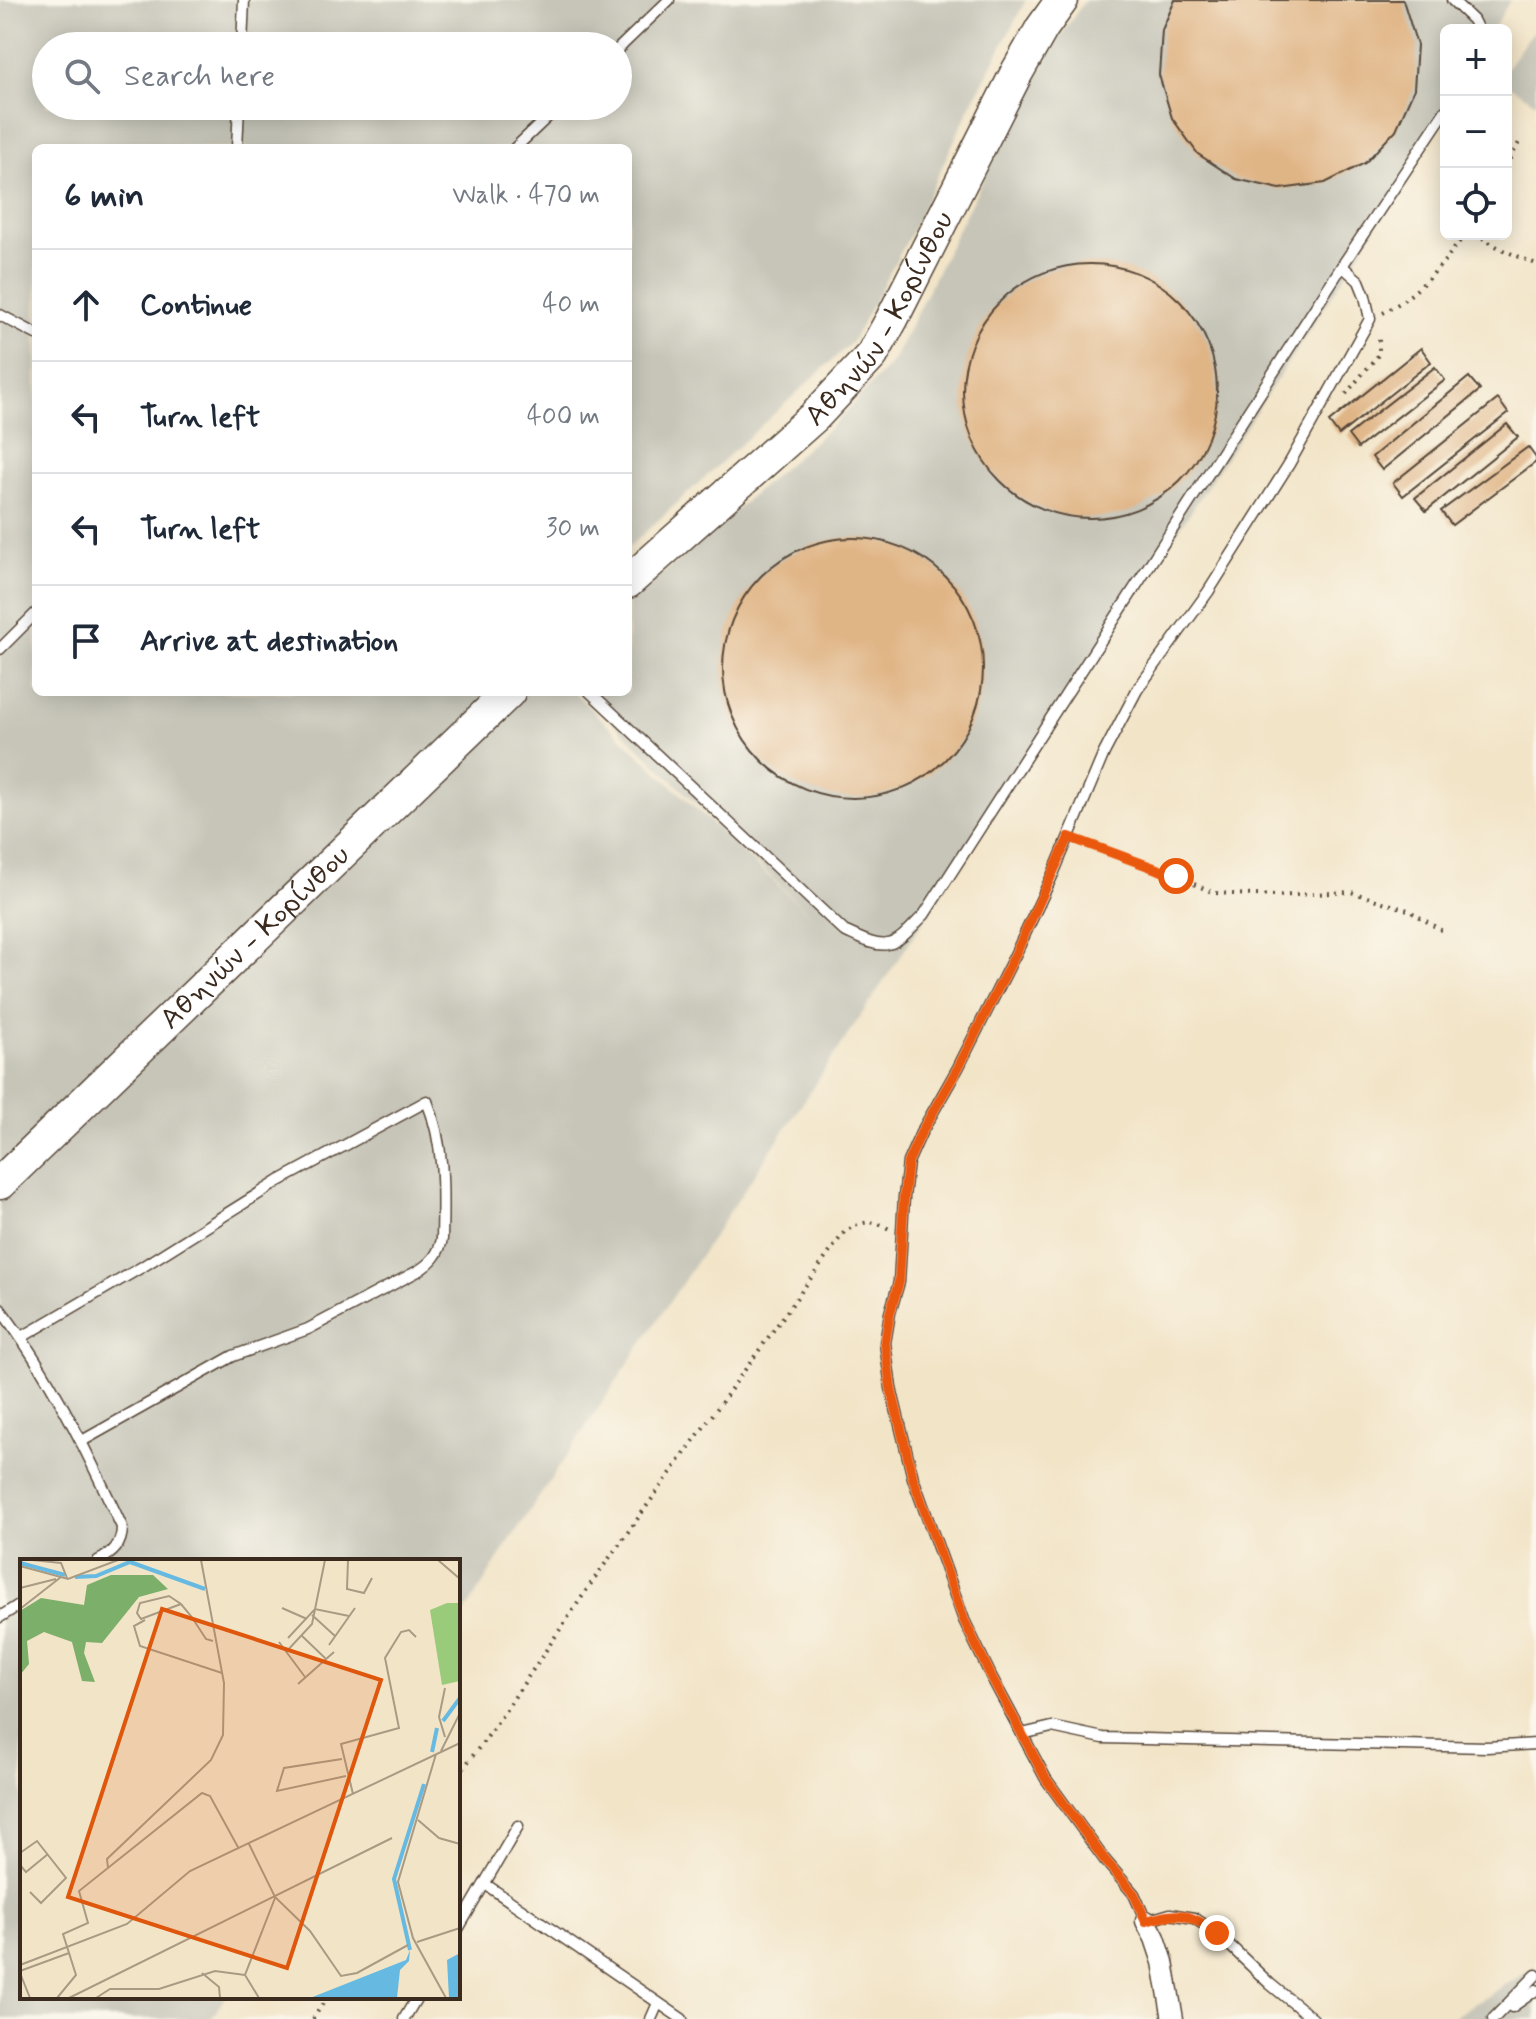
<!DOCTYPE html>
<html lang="en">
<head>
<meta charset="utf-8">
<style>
  body { margin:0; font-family:Mynerve,sans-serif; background:#f2f2f3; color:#1f2937 }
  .controls { position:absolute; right:24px; top:24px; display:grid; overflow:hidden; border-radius:12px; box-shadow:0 4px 20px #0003 }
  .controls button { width:72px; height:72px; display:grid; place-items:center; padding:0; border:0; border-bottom:2px solid #e0e1e3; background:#fff; color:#1f2937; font:40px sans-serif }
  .stop { position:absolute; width:24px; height:24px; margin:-18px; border:6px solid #ea580c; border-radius:50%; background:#fff }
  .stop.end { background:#ea580c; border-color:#fff; box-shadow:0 2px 8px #0008 }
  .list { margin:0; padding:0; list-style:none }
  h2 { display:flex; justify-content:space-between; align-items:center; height:104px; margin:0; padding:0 32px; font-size:34px }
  h2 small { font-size:26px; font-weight:400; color:#747a83 }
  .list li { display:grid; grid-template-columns:52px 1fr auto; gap:24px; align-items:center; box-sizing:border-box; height:112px; padding:0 32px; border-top:2px solid #e0e1e3 }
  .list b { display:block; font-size:30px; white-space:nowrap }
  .list em { font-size:26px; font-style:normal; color:#747a83 }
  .icon { flex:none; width:44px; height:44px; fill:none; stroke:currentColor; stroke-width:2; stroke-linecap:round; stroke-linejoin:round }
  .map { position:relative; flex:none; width:1536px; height:2019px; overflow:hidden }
  .search { position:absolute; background:#fff; box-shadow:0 4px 20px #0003; left:32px; top:32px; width:600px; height:88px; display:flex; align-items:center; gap:20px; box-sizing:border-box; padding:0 28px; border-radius:44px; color:#747a83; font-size:30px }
  .panel { position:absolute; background:#fff; box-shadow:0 4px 20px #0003; left:32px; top:144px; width:600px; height:552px; border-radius:12px }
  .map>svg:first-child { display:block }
  .industrial { fill:#c6c5b8; fill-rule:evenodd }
  .building { fill:#e0b586 }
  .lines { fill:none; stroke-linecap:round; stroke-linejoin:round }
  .service-casing { stroke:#564637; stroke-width:13 }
  .minor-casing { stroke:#564637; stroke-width:23 }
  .primary-casing { stroke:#564637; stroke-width:35 }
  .path { stroke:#564637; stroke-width:4; stroke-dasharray:2 6; stroke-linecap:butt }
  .service { stroke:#fff; stroke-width:10 }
  .minor { stroke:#fff; stroke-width:20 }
  .primary { stroke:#fff; stroke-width:32 }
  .route { stroke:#ea580c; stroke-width:10 }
  .labels { text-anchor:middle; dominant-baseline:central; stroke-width:6; stroke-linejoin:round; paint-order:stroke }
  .street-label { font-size:30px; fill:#3b2a1e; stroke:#fbf7ec }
  .inset-river { fill:none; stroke:#66bae2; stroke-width:4 }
  .inset-road { fill:none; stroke:#a99a83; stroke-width:2 }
  .view { fill:#df570d; fill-opacity:0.15; stroke:#df570d; stroke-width:4 }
  .inset-edge { fill:none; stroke:#3b2a1e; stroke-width:4 }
</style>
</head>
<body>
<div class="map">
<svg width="1536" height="2019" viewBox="0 0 1536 2019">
  <rect width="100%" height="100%" fill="#fbf7ec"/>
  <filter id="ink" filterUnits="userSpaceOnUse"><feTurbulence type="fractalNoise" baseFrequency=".0125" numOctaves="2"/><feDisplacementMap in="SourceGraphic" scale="16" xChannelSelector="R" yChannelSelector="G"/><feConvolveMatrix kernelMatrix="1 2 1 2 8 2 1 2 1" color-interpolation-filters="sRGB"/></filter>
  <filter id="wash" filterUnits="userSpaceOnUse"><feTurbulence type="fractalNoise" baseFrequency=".006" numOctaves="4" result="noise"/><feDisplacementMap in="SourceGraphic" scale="32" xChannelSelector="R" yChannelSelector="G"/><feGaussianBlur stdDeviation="1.8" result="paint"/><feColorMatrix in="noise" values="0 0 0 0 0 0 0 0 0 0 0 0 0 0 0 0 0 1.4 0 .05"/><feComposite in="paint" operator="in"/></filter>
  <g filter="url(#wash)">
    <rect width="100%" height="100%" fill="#f2e4c7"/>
    <g class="industrial">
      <path d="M 0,0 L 1026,0 L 969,109 L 909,237 L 852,342 L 628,548 L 628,148 L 36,148 L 36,692 L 573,692 L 819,924 L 582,692 L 628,692 L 628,603 L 832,426 L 893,361 L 971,203 L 1053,47 L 1085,0 L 1510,0 L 1493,30 L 1446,30 L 1446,108 L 1364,246 L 882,984 L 503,1551 L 458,1624 L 458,1561 L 22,1561 L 22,1997 L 225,1997 L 211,2019 L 0,2019 ZM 46,46 L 618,46 L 618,106 L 46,106 Z"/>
      <path d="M 1536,27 L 1536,103 L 1506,84 L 1506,69 Z"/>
      <path d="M 1536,1966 L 1536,2019 L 1450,2019 Z"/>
    </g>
    <g id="blocks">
      <g class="building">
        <path d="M 1175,0 L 1403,0 L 1417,45 L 1414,89 L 1396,130 L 1365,163 L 1325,183 L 1280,189 L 1236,179 L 1198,154 L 1172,118 L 1159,75 L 1162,30 Z"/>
        <circle cx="1090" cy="391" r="127"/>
        <path d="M 1421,348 L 1431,362 L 1339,435 L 1329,422 Z"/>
        <path d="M 1435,367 L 1445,380 L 1358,448 L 1348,435 Z"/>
        <path d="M 1469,377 L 1480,390 L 1382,470 L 1372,457 Z"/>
        <path d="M 1498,399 L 1508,413 L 1403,496 L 1393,483 Z"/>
        <path d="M 1507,424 L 1518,437 L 1426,511 L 1415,498 Z"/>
        <path d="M 1528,447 L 1536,458 L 1536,462 L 1452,525 L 1441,511 Z"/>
        <circle cx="853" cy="668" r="130"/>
      </g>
    </g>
  </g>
  <g filter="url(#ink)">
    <use href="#blocks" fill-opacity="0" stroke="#564637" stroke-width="2"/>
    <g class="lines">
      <defs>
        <g id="service">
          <path d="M 1452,0 L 1473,20 L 1478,30"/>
          <path d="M 242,46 L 244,0"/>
          <path d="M 618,49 L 669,0"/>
          <path d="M 237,148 L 239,106"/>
          <path d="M 515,148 L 559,106"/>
          <path d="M 0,315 L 36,334"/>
          <path d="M 0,649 L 36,613"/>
          <path d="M 590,692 L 844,931 C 856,936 874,947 888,944 C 902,941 914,924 924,915 L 1342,266 L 1446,110"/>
          <path d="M 0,1309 C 51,1375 87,1452 122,1527 C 122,1545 113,1553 98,1561"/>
          <path d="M 22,1337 L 142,1267 L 279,1181 L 427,1101 C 445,1146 443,1192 442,1239 C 439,1254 431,1263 418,1271 L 308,1329 L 233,1356 L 82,1441"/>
          <path d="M 0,1617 L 22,1603"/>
          <path d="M 1022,1734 L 1052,1727 L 1103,1738 L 1487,1747 L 1536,1744"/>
          <path d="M 485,1884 L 682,2019"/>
          <path d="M 458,1929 L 518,1826"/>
          <path d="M 1512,2007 L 1536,1990"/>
          <path d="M 404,2019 L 417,1997"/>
          <path d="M 651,2019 L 658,2003"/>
          <path d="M 1313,2019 L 1270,1984 L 1217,1933 L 1194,1918 L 1170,1914 L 1146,1921 L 1134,1894 L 1104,1859 L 1046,1779 L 991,1676 L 964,1620 L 913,1478 L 891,1388 L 885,1343 L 890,1313 L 899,1282 L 904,1197 L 908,1162 L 921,1133 L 958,1068 L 1016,953 L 1053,874 L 1104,753 L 1137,690 L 1208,592 L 1289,464 L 1370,319 L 1365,296 L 1359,281 L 1342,266"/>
          <path d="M 1493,2019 L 1536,1975"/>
        </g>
        <path id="minor" d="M 1146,1921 L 1155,1938 L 1163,1962 L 1173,2019"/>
        <g id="primary">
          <path id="s1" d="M 628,582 L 815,416 L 872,355 L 892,319 L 1017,72 L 1042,28 L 1062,0"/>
          <path id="s2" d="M 0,1183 L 509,692"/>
        </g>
      </defs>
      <use href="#service" class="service-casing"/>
      <use href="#minor" class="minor-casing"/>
      <use href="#primary" class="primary-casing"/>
      <g class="path">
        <path d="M 1506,166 L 1520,141"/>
        <path d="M 1475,234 L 1503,250 L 1536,264"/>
        <path d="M 1383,313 C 1417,295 1443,265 1465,234"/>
        <path d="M 1346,394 L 1379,354 L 1379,335"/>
        <path d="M 1082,841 L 1176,876 L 1214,893 L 1275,896 L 1351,892 L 1408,910 L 1444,932"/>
        <path d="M 458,1775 L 491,1732 L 592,1582 L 845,1231 C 863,1222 870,1218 889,1229"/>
        <path d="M 313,2019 L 327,1997"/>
      </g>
      <use href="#service" class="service"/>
      <use href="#minor" class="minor"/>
      <use href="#primary" class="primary"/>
    </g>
  </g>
  <g class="lines" filter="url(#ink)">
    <path class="route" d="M 1176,876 L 1069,837 L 1016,953 L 958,1068 L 921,1133 L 908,1162 L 904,1197 L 899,1282 L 890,1313 L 885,1343 L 891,1388 L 913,1478 L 964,1620 L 991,1676 L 1046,1779 L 1104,1859 L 1134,1894 L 1146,1921 C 1181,1911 1187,1913 1217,1933"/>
  </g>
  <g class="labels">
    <g class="street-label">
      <text stroke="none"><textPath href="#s1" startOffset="368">Αθηνών - Κορίνθου</textPath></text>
      <text stroke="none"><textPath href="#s2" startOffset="354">Αθηνών - Κορίνθου</textPath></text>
    </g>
  </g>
  <g transform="translate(20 1559)">
    <rect width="440" height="440" fill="#f2e4c7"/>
    <path d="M 427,44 L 440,44 L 440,122 L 422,126 L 410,51 Z" fill="#9acb7a"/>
    <path d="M 91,16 L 133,16 L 148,30 L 119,38 L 82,84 L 66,83 L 64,94 L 75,123 L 62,122 L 52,83 L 24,73 L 7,82 L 9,105 L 0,116 L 0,52 L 21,39 L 64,46 L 67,26 Z" fill="#7baf6a"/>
    <path d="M 390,391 L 389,402 L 380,411 L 377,439 L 290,439 L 386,401 ZM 440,394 L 440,439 L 429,439 L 427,401 Z" fill="#66bae2"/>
    <path class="inset-river" d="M 0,4 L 45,16M 55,18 L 76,17 L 110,3 L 185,30M 423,162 L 440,139M 412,193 L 417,169M 390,391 L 374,320 L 404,225"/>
    <path class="inset-road" d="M 12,1 L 41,4 L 47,19M 328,1 L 327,30 L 344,34 L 352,19M 418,1 L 440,20M 0,7 L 48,20 L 98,1M 0,29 L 36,20M 161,45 L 121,60 L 117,54 L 120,44 L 149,37 L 161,45 L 171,57 L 186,80 L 193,82M 262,49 L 287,60M 0,50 L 41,18M 292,56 L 315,77M 125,61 L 114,67 L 120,87 L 202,114M 281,76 L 306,100M 268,79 L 295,50 L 329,57M 259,83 L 285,118M 309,86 L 335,49M 266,93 L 292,65 L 305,1M 278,125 L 314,93M 425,178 L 419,158 L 425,129M 421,192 L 440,154M 416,195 L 378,323 L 393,379 L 426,439M 322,200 L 264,209 L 257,232 L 326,217M 333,235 L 321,185 L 379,169 L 365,99 L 381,73 L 389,71 L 396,78M 398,261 L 419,279 L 440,285M 229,285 L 255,338 L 290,372 L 321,417 L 337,414 L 388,386M 0,294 L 17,282 L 46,319 L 21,344 L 10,333M 0,306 L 6,313 L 28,295M 88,309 L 87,300 L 191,201 L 203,176 L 204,124 L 181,1M 397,383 L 440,369M 0,406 L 107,365 L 170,312 L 440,184M 0,412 L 49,394M 0,414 L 10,439M 182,414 L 199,428 L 200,439M 37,439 L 56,416 L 43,375 L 68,364 L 59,332 L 182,234 L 190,237 L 219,290M 49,439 L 372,279M 76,439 L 90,430 L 139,430 L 195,412 L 225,416M 239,439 L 225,416 L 255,339"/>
    <path class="view" d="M 142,50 L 361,121 L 267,409 L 48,338 Z"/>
    <rect width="440" height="440" class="inset-edge"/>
  </g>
</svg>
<div class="controls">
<button>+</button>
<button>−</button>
<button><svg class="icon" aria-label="locate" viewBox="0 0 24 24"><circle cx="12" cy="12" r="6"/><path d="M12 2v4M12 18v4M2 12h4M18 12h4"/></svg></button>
</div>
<div class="stop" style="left:1176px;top:876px"></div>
<div class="stop end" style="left:1217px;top:1933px"></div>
<div class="search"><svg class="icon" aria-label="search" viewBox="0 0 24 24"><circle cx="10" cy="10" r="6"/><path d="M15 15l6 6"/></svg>Search here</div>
<section class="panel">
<h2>6 min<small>Walk · 470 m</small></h2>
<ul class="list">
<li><svg class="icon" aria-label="ahead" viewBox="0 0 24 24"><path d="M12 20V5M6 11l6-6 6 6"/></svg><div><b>Continue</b></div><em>40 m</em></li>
<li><svg class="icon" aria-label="left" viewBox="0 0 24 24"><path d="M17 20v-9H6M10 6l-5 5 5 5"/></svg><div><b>Turn left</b></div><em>400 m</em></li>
<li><svg class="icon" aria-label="left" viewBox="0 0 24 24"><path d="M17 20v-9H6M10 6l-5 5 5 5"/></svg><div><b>Turn left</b></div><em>30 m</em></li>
<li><svg class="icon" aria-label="arrive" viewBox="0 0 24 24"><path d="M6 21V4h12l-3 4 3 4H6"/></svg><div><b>Arrive at destination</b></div></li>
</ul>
</section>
</div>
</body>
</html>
